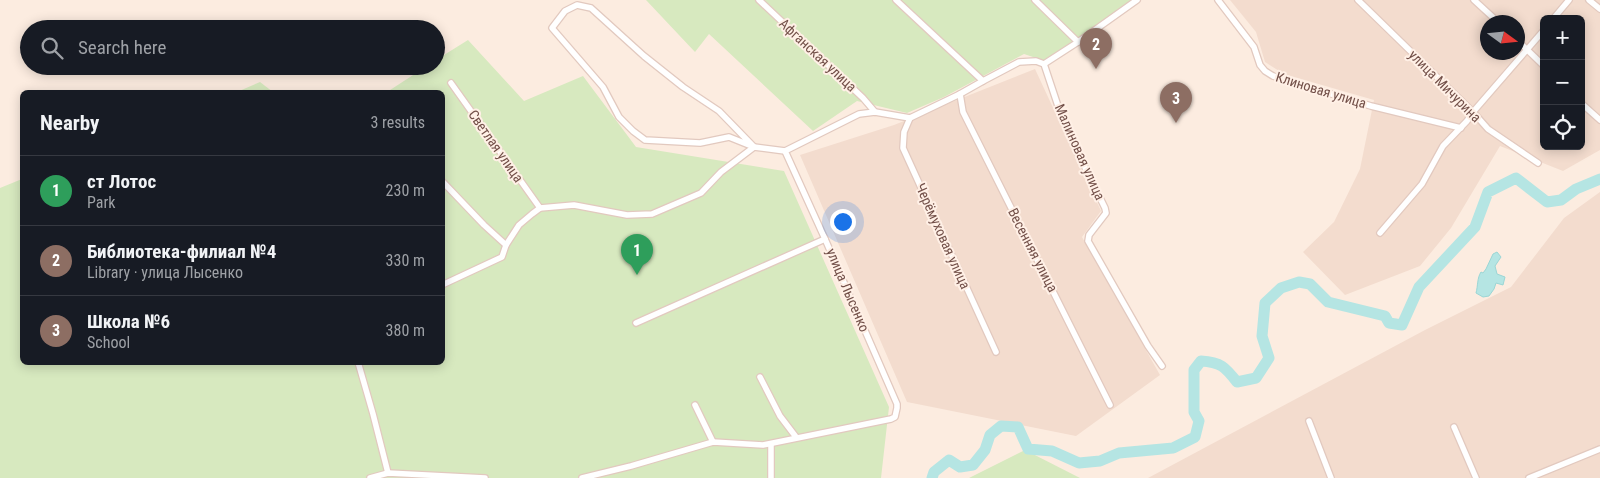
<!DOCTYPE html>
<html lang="en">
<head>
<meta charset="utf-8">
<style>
  body { margin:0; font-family:"Roboto Condensed",sans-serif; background:#242831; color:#f1f3f6 }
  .controls { position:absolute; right:15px; top:15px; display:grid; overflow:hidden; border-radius:8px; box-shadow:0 2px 12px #0003 }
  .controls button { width:45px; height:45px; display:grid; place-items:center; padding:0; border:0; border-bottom:1px solid #363941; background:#171b24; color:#f1f3f6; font:25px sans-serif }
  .compass { position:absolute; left:1480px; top:15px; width:45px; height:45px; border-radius:50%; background:#171b24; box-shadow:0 2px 12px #0003; rotate:105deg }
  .you { position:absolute; left:842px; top:221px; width:18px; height:18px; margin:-12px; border:4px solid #fff; border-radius:50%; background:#1a73e8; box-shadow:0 0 0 8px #1a73e833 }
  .badge { display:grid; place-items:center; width:32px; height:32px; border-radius:50%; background:#0f766e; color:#fff; font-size:16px; font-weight:700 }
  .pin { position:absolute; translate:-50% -41px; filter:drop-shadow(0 1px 2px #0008) }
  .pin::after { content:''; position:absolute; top:26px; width:18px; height:15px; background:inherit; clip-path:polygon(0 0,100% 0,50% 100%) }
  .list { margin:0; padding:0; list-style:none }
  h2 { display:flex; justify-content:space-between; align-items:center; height:65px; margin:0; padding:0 20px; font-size:21px }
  h2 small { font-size:16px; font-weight:400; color:#9ea1a6 }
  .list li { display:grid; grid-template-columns:32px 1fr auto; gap:15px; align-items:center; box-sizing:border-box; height:70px; padding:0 20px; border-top:1px solid #363941 }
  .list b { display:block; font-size:19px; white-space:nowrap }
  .list p { margin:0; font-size:16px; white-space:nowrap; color:#9ea1a6 }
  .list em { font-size:16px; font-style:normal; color:#9ea1a6 }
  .icon { flex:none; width:28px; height:28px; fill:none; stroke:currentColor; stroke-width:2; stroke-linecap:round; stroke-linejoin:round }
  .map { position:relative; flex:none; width:1600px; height:478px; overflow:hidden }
  .search { position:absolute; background:#171b24; box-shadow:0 2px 12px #0003; left:20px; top:20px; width:425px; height:55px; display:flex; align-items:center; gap:12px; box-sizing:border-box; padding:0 18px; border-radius:28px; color:#9ea1a6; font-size:19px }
  .panel { position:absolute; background:#171b24; box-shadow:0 2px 12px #0003; left:20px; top:90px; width:425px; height:275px; border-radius:8px }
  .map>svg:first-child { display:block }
  .residential { fill:#f3dcce; fill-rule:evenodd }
  .green { fill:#d7e9bf }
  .water { fill:#b5e5e3; stroke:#9bd6d5 }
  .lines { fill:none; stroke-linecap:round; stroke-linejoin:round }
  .river { stroke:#b5e5e3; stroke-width:11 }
  .minor-casing { stroke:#e2c9bf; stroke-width:8 }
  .minor { stroke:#fff; stroke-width:5.5 }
  .labels { text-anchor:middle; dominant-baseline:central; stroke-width:4; stroke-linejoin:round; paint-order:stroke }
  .street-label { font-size:14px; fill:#724f48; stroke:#fff0e6 }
</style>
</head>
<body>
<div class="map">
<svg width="1600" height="478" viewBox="0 0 1600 478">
  <rect width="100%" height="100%" fill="#fcece0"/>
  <g class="residential">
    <path d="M 1230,0 L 1600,0 L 1600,150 L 1563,171 L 1500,146 L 1451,228 L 1420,266 L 1345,295 L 1303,252 L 1334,222 L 1360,169 L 1374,100 L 1284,74 L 1265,62 L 1256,32 ZM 1544,19 L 1581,19 L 1581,146 L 1544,146 ZM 1488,22 L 1518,22 L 1518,52 L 1488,52 Z"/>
    <path d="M 1035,69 L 1101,211 L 1082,237 L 1160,375 L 1076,436 L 907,402 L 800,155 L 894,125 Z"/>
    <path d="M 1600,192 L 1600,478 L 1148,478 L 1425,330 L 1511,287 L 1564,218 Z"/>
  </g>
  <g class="green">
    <path d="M 646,0 L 1136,0 L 1048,62 L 1024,54 L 944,97 L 907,113 L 857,101 L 813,131 L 709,34 L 695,52 Z"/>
    <path d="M 468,40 L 524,101 L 583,76 L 636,147 L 784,171 L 889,407 L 881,478 L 0,478 L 0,188 L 22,179 L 22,362 L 442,362 L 442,92 L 387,92 L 427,66 L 436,66 L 436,60 Z"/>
    <path d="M 260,82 L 273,92 L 237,92 Z"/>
    <path d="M 1025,450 L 1080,478 L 969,478 Z"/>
  </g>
  <path class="water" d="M 1497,252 L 1501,257 L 1495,266 L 1497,274 L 1505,277 L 1503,285 L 1496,283 L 1494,289 L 1489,296 L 1483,297 L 1476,293 C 1478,286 1477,278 1481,272 L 1483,273 L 1486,269 L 1493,254 Z"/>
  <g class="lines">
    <path class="river" d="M 932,478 L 934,472 L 949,460 L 960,467 L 973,465 L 985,450 L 990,435 L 1001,426 L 1018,427 L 1028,449 L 1052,451 L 1079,463 L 1100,461 L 1119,453 L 1173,448 L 1195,437 L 1199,421 L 1194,412 L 1194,370 L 1201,361 C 1221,362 1225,367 1237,382 L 1256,378 L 1269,358 L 1262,336 L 1265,303 L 1281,288 L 1299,282 L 1310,284 L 1328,302 L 1385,316 L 1389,323 L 1402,325 L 1419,287 L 1475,227 L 1488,192 L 1516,178 L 1547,202 L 1561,200 L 1576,189 L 1600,179"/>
    <defs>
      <g id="minor">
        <path d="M 759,0 L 863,98 L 875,112"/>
        <path d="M 896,0 L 983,81"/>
        <path d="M 1035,0 L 1078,42"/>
        <path d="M 1218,0 L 1254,47 L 1260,65 L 1265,71 L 1273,76 L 1371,106 L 1461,128"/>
        <path d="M 1358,0 L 1473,112 L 1488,129 L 1538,163"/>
        <path d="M 1474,0 L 1498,22"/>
        <path d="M 1589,0 L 1600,9"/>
        <path d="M 577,5 L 591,8 L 644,56 L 683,87 L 719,111 L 754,147 L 729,137 L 700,143 L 645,140 L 633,131 L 619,117 L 603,87 L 552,28 L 565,11 Z"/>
        <path d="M 1553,19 L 1569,0"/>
        <path d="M 1518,41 L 1544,66"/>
        <path d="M 1044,64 L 1060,112 L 1074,145 L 1105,208 L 1106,213 L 1089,235 L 1088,241 L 1148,346 L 1162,366"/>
        <path d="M 451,83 L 540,208"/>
        <path d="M 960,94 L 963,112 L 1110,405"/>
        <path d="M 1581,103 L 1600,120"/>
        <path d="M 910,118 L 904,132 L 903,148 L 996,352"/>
        <path d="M 442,181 L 484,225 L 506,245"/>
        <path d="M 1380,233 L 1422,184 L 1443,146 L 1467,121 L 1473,112 L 1544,30"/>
        <path d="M 442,285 L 502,257 L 506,245 L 519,225 L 532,214 L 540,208 L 574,205 L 627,215 L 652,214 L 701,193 L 721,172 L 754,147 L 785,151"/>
        <path d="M 636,323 L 825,239"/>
        <path d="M 358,362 L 373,414 L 388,473"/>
        <path d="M 760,377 L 780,416 L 796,437"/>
        <path d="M 695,405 L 713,442"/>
        <path d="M 1309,421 L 1331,478"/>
        <path d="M 1454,427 L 1476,478"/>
        <path d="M 771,444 L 771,478"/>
        <path d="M 370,478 L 388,473 L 485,478"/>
        <path d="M 582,478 L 631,466 L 713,442 L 763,445 L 891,419 L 895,417 L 897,408 L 897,404 L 825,239 L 785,151 L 859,114 L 875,112 L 910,118 L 960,94 L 983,81 L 1019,62 L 1036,61 L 1044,64 L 1078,42 L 1137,0"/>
        <path d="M 1529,478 L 1600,449"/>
      </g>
    </defs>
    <use href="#minor" class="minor-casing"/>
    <use href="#minor" class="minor"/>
  </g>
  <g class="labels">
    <g class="street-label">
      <text transform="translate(818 55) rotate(43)">Афганская улица</text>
      <text transform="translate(1445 86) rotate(45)">улица Мичурина</text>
      <text transform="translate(1321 90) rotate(17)">Клиновая улица</text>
      <text transform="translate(496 146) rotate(55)">Светлая улица</text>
      <text transform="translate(1080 152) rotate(66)">Малиновая улица</text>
      <text transform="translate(943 236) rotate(66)">Черёмуховая улица</text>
      <text transform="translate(1033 250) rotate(63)">Весенняя улица</text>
      <text transform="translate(848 290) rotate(67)">улица Лысенко</text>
    </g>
  </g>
</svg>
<div class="controls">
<button>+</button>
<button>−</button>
<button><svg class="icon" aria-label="locate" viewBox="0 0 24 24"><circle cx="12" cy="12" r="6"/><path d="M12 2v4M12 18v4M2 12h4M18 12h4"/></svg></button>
</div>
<svg class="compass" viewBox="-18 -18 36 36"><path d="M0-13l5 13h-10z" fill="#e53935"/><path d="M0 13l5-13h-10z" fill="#9ea1a6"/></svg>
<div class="you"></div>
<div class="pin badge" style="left:637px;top:275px;background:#2e9e5b">1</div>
<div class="pin badge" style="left:1096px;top:69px;background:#8d6e63">2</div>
<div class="pin badge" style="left:1176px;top:123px;background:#8d6e63">3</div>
<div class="search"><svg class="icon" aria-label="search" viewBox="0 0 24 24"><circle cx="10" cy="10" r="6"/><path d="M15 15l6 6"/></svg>Search here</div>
<section class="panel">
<h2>Nearby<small>3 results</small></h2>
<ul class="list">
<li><span class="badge" style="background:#2e9e5b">1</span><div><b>ст Лотос</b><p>Park</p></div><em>230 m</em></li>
<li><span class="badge" style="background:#8d6e63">2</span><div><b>Библиотека-филиал №4</b><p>Library · улица Лысенко</p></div><em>330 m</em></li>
<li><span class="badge" style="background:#8d6e63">3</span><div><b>Школа №6</b><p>School</p></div><em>380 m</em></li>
</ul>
</section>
</div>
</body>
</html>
